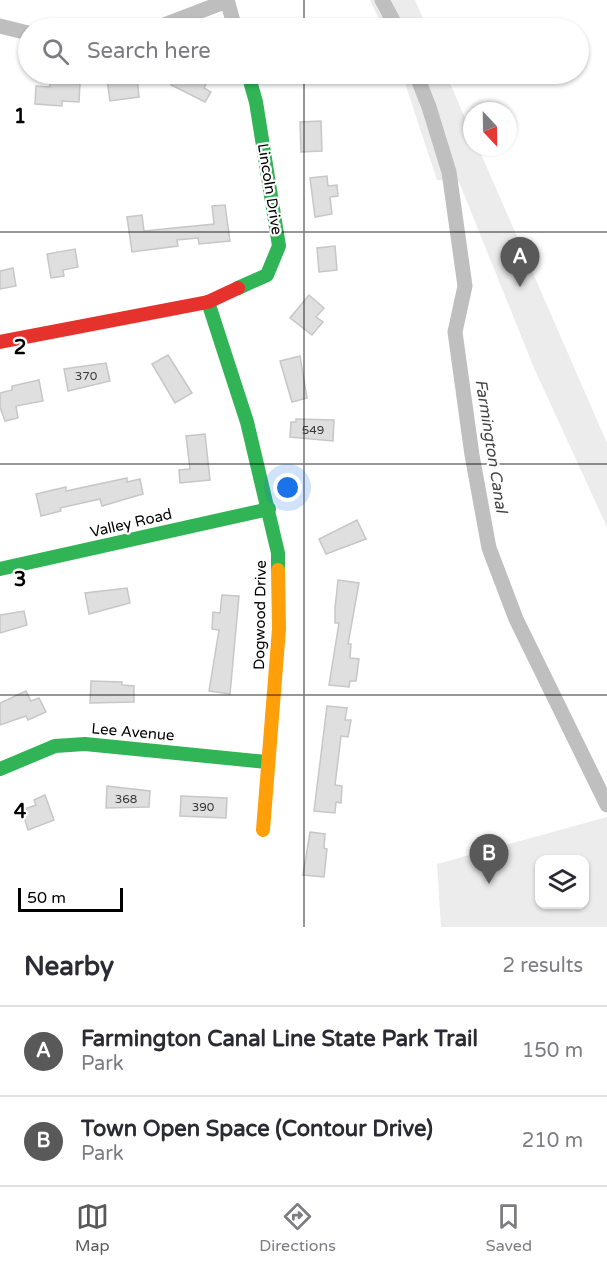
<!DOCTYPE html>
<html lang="en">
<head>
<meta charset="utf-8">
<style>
  body { margin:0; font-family:"Varela Round",sans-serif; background:#f7f7f7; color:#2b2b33 }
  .controls { position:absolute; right:18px; bottom:18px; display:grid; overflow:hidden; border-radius:12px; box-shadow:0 2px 4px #0004 }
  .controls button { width:54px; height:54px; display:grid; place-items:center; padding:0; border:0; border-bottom:2px solid #e1e1e2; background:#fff; color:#2b2b33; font:30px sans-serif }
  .compass { position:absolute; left:463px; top:102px; width:54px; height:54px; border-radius:50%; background:#fff; box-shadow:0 2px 4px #0004; rotate:158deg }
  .scale { position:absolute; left:18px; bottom:15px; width:105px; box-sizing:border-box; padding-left:6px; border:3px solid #000; border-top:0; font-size:16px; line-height:21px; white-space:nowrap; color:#000; -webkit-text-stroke:4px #fff; paint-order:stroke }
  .you { position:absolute; left:288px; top:488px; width:21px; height:21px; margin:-15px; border:4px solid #fff; border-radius:50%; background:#1a73e8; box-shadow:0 0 0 9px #1a73e833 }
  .badge { display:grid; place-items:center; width:39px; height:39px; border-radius:50%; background:#595959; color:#fff; font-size:20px; font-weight:700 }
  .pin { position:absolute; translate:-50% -50px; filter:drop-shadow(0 2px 3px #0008) }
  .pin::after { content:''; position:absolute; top:32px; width:21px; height:18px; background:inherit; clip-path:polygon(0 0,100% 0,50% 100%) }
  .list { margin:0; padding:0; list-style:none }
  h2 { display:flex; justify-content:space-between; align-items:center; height:78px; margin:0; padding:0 24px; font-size:26px }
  h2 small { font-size:20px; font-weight:400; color:#7c7c81 }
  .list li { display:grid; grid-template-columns:39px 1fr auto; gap:18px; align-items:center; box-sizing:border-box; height:90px; padding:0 24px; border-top:2px solid #e1e1e2 }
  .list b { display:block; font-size:22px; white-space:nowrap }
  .list p { margin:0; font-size:20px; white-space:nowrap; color:#7c7c81 }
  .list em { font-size:20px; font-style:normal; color:#7c7c81 }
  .icon { flex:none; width:33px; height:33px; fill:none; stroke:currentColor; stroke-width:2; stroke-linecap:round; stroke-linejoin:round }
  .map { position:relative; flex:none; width:607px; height:927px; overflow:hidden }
  .search { position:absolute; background:#fff; box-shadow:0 2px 4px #0004; left:18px; right:18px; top:18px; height:66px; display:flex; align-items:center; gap:15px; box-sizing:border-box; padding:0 21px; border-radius:33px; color:#7c7c81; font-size:22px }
  .sheet { height:258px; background:#fff }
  nav { display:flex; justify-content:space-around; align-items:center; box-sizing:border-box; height:84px; border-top:2px solid #e1e1e2; background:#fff; font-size:16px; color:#7c7c81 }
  nav a { display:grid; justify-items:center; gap:3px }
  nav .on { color:#595959 }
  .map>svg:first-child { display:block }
  .green { fill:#ececec; fill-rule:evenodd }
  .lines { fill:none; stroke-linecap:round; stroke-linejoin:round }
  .canal { stroke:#bfbfbf; stroke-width:15 }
  .building { fill:#dfdfdf; stroke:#c7c7c7; stroke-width:1.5 }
  .street { stroke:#bebebe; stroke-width:15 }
  .fast { stroke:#30b455; stroke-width:14 }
  .slow { stroke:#ff9f0a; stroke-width:14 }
  .jam { stroke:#e5322d; stroke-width:14 }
  .grid { fill:none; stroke:#000; stroke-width:1.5; stroke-opacity:0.55 }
  .labels { text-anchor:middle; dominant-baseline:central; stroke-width:4.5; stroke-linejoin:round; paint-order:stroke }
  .number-label { font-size:12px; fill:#383838 }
  .street-label { font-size:15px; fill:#000; stroke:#fff }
  .water-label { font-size:16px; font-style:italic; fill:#444; stroke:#fff }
  .grid-label { font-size:20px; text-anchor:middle; font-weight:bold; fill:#000; stroke:#fff; stroke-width:4.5; stroke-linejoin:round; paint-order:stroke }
</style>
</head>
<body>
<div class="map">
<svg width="607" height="927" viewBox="0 0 607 927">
  <rect width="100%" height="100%" fill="#fff"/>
  <g class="green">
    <path d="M 370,0 L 415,0 L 427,28 L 383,28 Z"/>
    <path d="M 402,74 L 446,74 L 472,134 L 472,147 L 478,147 L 607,443 L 607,527 L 534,368 L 459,182 L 437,180 Z"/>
    <path d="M 607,817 L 607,927 L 441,927 L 437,864 ZM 540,860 L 584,860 L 584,904 L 540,904 Z"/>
  </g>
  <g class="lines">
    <g class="canal">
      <path d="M 382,0 L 397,28"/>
      <path d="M 416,74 L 429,107 L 449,172 L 465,286 L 455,332 L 472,455 L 489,548 L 516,619 L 607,805"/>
    </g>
  </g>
  <g class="building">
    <path d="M 177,74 L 195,74 L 208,80 L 204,88 L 211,92 L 205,102 L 171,85 Z"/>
    <path d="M 137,76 L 139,97 L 110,101 L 107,80 Z"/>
    <path d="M 50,81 L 80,83 L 79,102 L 62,101 L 62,106 L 35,104 L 36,86 L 50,87 Z"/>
    <path d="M 321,121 L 322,151 L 301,152 L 300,122 Z"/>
    <path d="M 327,176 L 328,186 L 337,185 L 338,196 L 330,197 L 332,214 L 315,217 L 310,178 Z"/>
    <path d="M 225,205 L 230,241 L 199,244 L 198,238 L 177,240 L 178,246 L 132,252 L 127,217 L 142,215 L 144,231 L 214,224 L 212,206 Z"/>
    <path d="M 335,246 L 337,270 L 319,272 L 317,248 Z"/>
    <path d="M 75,249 L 78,267 L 63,270 L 64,276 L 51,278 L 47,254 Z"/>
    <path d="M 13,268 L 16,286 L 0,289 L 0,271 Z"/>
    <path d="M 309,295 L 324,308 L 316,317 L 323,322 L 312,335 L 290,318 Z"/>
    <path d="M 168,355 L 192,393 L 175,403 L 152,364 Z"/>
    <path d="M 300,356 L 307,398 L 292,402 L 280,361 Z"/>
    <path d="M 106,363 L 110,381 L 68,391 L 64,369 Z"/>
    <path d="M 39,380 L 43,401 L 16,406 L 18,418 L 5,421 L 0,407 L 0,393 L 12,390 L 12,386 Z"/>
    <path d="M 296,419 L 334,420 L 333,441 L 290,437 L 291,422 L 296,422 Z"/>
    <path d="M 205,434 L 210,480 L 180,483 L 179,470 L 190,469 L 186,436 Z"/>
    <path d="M 127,478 L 127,482 L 140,479 L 143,494 L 102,506 L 100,499 L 60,508 L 61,511 L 41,516 L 36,494 L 66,487 L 66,491 Z"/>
    <path d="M 357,520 L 366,539 L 326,554 L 319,539 Z"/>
    <path d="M 338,580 L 359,583 L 348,644 L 351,644 L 350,658 L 359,659 L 356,681 L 350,681 L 349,687 L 329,685 L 339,623 L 335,623 L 335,608 Z"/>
    <path d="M 127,588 L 130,603 L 89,614 L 85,593 Z"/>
    <path d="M 222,595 L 239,596 L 230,694 L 209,691 L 219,630 L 212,629 L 213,612 L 220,613 Z"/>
    <path d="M 24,611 L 27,625 L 0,633 L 0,615 Z"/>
    <path d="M 91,681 L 122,682 L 122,685 L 134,686 L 134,702 L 90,703 Z"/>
    <path d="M 26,691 L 31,701 L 39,698 L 46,712 L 28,720 L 26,716 L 0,725 L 0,703 Z"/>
    <path d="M 327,706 L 347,708 L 345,720 L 351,720 L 348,737 L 341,736 L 335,785 L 342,786 L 341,803 L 336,802 L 335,813 L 314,811 Z"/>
    <path d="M 107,786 L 150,791 L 149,807 L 106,808 Z"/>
    <path d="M 45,795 L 54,820 L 28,830 L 22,810 L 36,805 L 34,800 Z"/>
    <path d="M 181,796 L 227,798 L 226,818 L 180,816 Z"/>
    <path d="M 310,832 L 325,834 L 324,848 L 327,849 L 324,877 L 303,875 Z"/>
  </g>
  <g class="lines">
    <g class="street">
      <path d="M 227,0 L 235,28"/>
      <path d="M 0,26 L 28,33"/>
      <path d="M 156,28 L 227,1"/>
    </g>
    <g class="fast">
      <path d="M 238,288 L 267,275 L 279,246 L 256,102 L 248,74"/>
      <path d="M 208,302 L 247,422 L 278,553 L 278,570"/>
      <path d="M 0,569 L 269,509"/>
      <path d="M 0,769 L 55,746 L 85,744 L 267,762"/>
    </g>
    <path class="slow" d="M 263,830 L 279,629 L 278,570"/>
    <path class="jam" d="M 0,342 L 208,302 L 238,288"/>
  </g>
  <path class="grid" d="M 304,0 L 304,28M 304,74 L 304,927M 0,232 L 607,232M 0,464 L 607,464M 0,695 L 607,695"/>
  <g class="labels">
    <g class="number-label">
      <text x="86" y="376">370</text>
      <text x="313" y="430">549</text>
      <text x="126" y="799">368</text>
      <text x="203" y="807">390</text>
    </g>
    <g class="street-label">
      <text transform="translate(270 189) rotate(81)">Lincoln Drive</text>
      <text transform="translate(131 523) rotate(-13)">Valley Road</text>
      <text transform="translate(260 615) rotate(-89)">Dogwood Drive</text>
      <text transform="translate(133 732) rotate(5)">Lee Avenue</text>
    </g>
    <g class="water-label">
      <text transform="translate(491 446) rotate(81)">Farmington Canal</text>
    </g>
  </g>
  <g class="grid-label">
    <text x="20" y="123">1</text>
    <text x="20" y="354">2</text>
    <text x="20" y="586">3</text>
    <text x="20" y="818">4</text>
  </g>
</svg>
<div class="controls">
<button><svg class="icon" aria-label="layers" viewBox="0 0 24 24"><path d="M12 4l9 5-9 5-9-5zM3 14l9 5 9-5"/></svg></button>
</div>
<svg class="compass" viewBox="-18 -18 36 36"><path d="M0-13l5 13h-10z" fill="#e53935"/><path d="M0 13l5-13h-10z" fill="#7c7c81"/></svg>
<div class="scale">50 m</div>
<div class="you"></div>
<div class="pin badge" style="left:520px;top:287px">A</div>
<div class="pin badge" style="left:489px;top:884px">B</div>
<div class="search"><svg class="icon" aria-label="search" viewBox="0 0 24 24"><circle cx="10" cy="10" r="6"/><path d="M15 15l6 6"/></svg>Search here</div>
</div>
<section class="sheet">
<h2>Nearby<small>2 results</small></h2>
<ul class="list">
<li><span class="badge">A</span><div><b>Farmington Canal Line State Park Trail</b><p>Park</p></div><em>150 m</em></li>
<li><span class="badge">B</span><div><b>Town Open Space (Contour Drive)</b><p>Park</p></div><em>210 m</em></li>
</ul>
</section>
<nav>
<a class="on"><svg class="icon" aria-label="map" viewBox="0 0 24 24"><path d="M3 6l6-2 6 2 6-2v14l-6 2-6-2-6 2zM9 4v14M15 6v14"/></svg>Map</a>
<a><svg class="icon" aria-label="directions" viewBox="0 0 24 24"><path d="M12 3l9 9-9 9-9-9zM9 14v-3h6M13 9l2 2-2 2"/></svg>Directions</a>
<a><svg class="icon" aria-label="saved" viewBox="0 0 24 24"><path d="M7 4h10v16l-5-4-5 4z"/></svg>Saved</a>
</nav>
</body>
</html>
